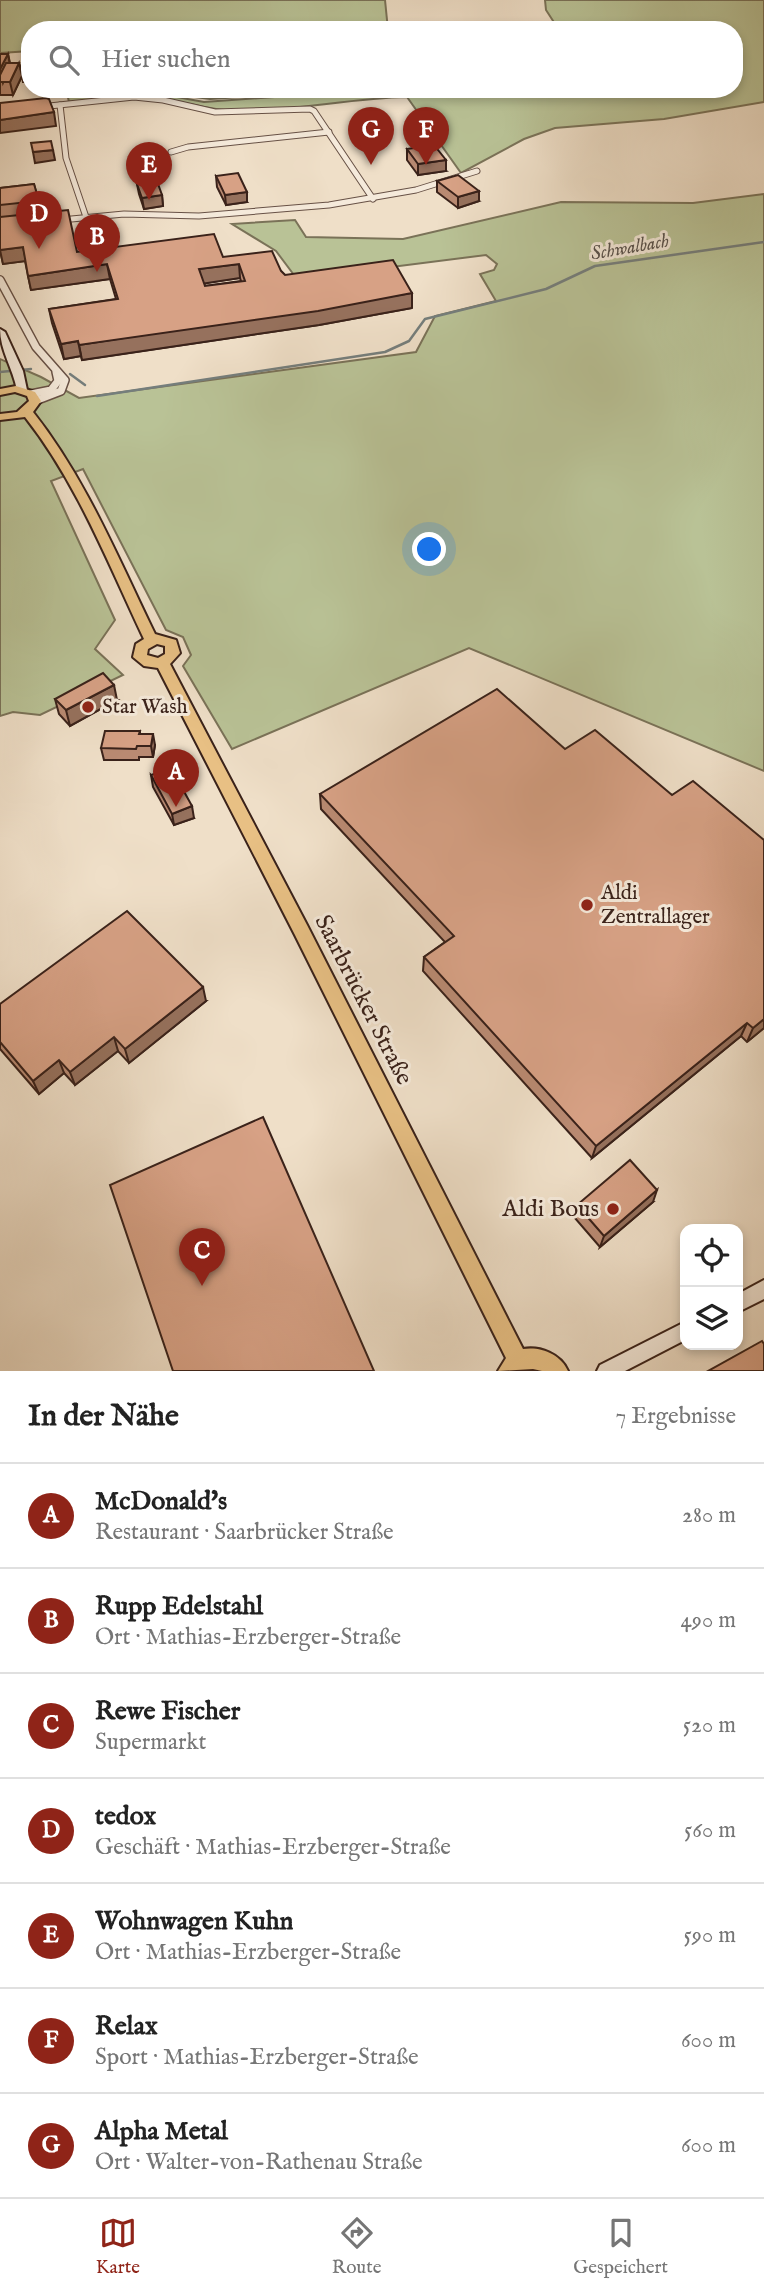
<!DOCTYPE html>
<html lang="de">
<head>
<meta charset="utf-8">
<style>
  body { margin:0; font-family:"IM FELL English",serif; background:#f6f6f6; color:#222 }
  .controls { position:absolute; right:21px; bottom:21px; display:grid; overflow:hidden; border-radius:14px; box-shadow:0 4px 10px #0003 }
  .controls button { width:63px; height:63px; display:grid; place-items:center; padding:0; border:0; border-bottom:2px solid #e0e0e0; background:#fff; color:#222; font:35px sans-serif }
  .you { position:absolute; left:430px; top:550px; width:24px; height:24px; margin:-18px; border:5px solid #fff; border-radius:50%; background:#1a73e8; box-shadow:0 0 0 10px #1a73e833 }
  .badge { display:grid; place-items:center; width:46px; height:46px; border-radius:50%; background:#8f2418; color:#fff; font-size:23px; font-weight:700 }
  .pin { position:absolute; translate:-50% -58px; filter:drop-shadow(0 2px 4px #0008) }
  .pin::after { content:''; position:absolute; top:37px; width:24px; height:21px; background:inherit; clip-path:polygon(0 0,100% 0,50% 100%) }
  .list { margin:0; padding:0; list-style:none }
  h2 { display:flex; justify-content:space-between; align-items:center; height:91px; margin:0; padding:0 28px; font-size:30px }
  h2 small { font-size:23px; font-weight:400; color:#767676 }
  .list li { display:grid; grid-template-columns:46px 1fr auto; gap:21px; align-items:center; box-sizing:border-box; height:105px; padding:0 28px; border-top:2px solid #e0e0e0 }
  .list b { display:block; font-size:26px; white-space:nowrap }
  .list p { margin:0; font-size:23px; white-space:nowrap; color:#767676 }
  .list em { font-size:23px; font-style:normal; color:#767676 }
  .icon { flex:none; width:38px; height:38px; fill:none; stroke:currentColor; stroke-width:2; stroke-linecap:round; stroke-linejoin:round }
  .map { position:relative; flex:none; width:764px; height:1371px; overflow:hidden }
  .search { position:absolute; background:#fff; box-shadow:0 4px 10px #0003; left:21px; right:21px; top:21px; height:77px; display:flex; align-items:center; gap:18px; box-sizing:border-box; padding:0 24px; border-radius:28px; color:#767676; font-size:26px }
  .sheet { height:826px; background:#fff }
  nav { display:flex; justify-content:space-around; align-items:center; box-sizing:border-box; height:98px; border-top:2px solid #e0e0e0; background:#fff; font-size:19px; color:#767676 }
  nav a { display:grid; justify-items:center; gap:4px }
  nav .on { color:#8f2418 }
  .map>svg:first-child { display:block }
  .green { fill:#b9c296; stroke:#7a7258; stroke-width:2 }
  .lines { fill:none; stroke-linecap:round; stroke-linejoin:round }
  .stream { stroke:#757e7c; stroke-width:2.5 }
  .minor-far1-casing { stroke:#675146; stroke-width:7 }
  .minor-casing { stroke:#675146; stroke-width:10 }
  .secondary-casing { stroke:#3a221a; stroke-width:4 }
  .primary-casing { stroke:#3a221a; stroke-width:4 }
  .minor-far1 { stroke:#f5eadb; stroke-width:5 }
  .minor { stroke:#f5eadb; stroke-width:7 }
  .secondary { fill:#f5eadb; fill-rule:evenodd }
  .primary { fill:#e8c084; fill-rule:evenodd }
  .wall { fill:#b98a72; stroke:#3a221a; stroke-width:2; fill-rule:evenodd }
  .shaded-wall { fill:#96715d; stroke:#3a221a; stroke-width:2 }
  .building { fill:#d7a185; stroke:#3a221a; stroke-width:2; fill-rule:evenodd }
  .poi-dot { fill:#8f2418; stroke:#f5eadb; stroke-width:2.5 }
  .labels { text-anchor:middle; dominant-baseline:central; stroke-width:6; stroke-linejoin:round; paint-order:stroke }
  .far-water-label { font-size:19px; font-style:italic; fill:#57504b; stroke:#f5eadb }
  .poi-label { font-size:21px; fill:#3a221a; stroke:#f5eadb; text-anchor:start }
  .near-street-label { font-size:24px; fill:#3a221a; stroke:#f5eadb }
  .near-poi-label { font-size:24px; fill:#3a221a; stroke:#f5eadb; text-anchor:end }
</style>
</head>
<body>
<div class="map">
<svg width="764" height="1371" viewBox="0 0 764 1371">
  <rect width="100%" height="100%" fill="#efdfc8"/>
  <filter id="stains"><feTurbulence type="fractalNoise" baseFrequency=".00286" numOctaves="4"/><feColorMatrix values="0 0 0 0 .2 0 0 0 0 .09 0 0 0 0 .02 0 0 0 .5 -.17"/></filter>
  <radialGradient id="worn" r=".72"><stop offset=".6" stop-color="#630" stop-opacity="0"/><stop offset="1" stop-color="#630" stop-opacity=".3"/></radialGradient>
  <g class="green">
    <path d="M 0,0 L 385,0 L 388,30 L 30,30 L 30,51 L 0,53 Z"/>
    <path d="M 545,0 L 764,0 L 764,102 L 664,119 L 555,128 L 524,139 L 461,173 L 407,97 C 353,98 300,110 246,111 C 209,112 176,98 139,96 L 155,93 L 204,102 L 386,89 L 734,89 L 734,30 L 559,30 L 546,10 Z"/>
    <path d="M 66,89 L 368,89 L 210,99 L 142,90 L 134,96 L 69,102 Z"/>
    <path d="M 764,194 L 764,771 L 469,648 L 232,749 L 183,666 L 191,655 L 183,637 L 166,630 L 83,469 L 51,481 L 115,620 L 95,649 L 123,675 L 40,715 L 13,712 L 0,716 L 0,359 L 41,377 L 79,398 L 416,352 L 435,316 L 496,301 L 480,274 L 494,270 L 497,264 L 486,255 L 297,279 L 276,251 L 232,224 L 295,220 L 306,237 L 403,239 L 561,202 L 693,203 Z"/>
  </g>
  <g class="lines">
    <g class="stream">
      <path d="M 0,372 L 31,369"/>
      <path d="M 70,374 L 85,385"/>
      <path d="M 97,396 L 385,352 L 409,341 L 425,319 L 546,289 L 595,266 L 764,242"/>
    </g>
    <defs>
      <g id="minor-far1">
        <path d="M 60,105 L 66,158 L 86,217"/>
        <path d="M 40,107 L 134,97 L 163,100 L 215,112 L 310,109 L 314,111 L 373,199"/>
        <path d="M 171,152 L 188,147 L 329,132"/>
        <path d="M 61,220 L 124,214 L 199,216 L 329,205 L 416,190 L 477,171"/>
      </g>
      <g id="minor">
        <path d="M 61,220 L 66,220"/>
        <path d="M 0,280 L 36,347 L 65,380 L 61,391 L 35,401"/>
        <path d="M 31,394 L 51,390 L 58,381 L 56,372"/>
      </g>
      <g id="secondary">
        <path d="M 0,329 L 5,332 L 23,371 L 27,390 L 25,392 L 19,392 L 17,390 C 13,369 0,350 0,329 Z"/>
        <path d="M 764,1280 L 764,1299 L 738,1312 L 738,1294 Z"/>
        <path d="M 685,1322 L 685,1340 L 625,1371 L 597,1371 L 600,1365 Z"/>
      </g>
      <path id="primary" d="M 16,386 L 35,392 L 41,401 L 33,412 C 86,479 118,558 155,634 L 176,640 L 180,653 L 170,664 L 307,925 L 523,1349 C 540,1346 561,1354 568,1371 L 542,1371 L 533,1369 L 498,1371 L 506,1358 L 295,935 L 158,668 L 144,666 L 133,657 L 136,644 L 144,639 C 108,563 77,483 25,417 L 0,420 L 0,414 L 17,412 L 29,401 L 27,396 L 15,392 L 0,395 L 0,389 ZM 157,644 L 165,646 L 165,654 L 158,658 L 147,655 L 148,649 Z"/>
    </defs>
    <use href="#minor-far1" class="minor-far1-casing"/>
    <use href="#minor" class="minor-casing"/>
    <use href="#secondary" class="secondary-casing"/>
    <use href="#primary" class="primary-casing"/>
    <use href="#minor-far1" class="minor-far1"/>
    <use href="#minor" class="minor"/>
    <use href="#secondary" class="secondary"/>
    <use href="#primary" class="primary"/>
  </g>
  <g class="wall">
    <path d="M 0,54 L 8,54 L 10,63 L 19,63 L 21,69 L 30,54 L 30,82 L 23,82 L 22,76 L 13,95 L 0,95 Z"/>
    <path d="M 407,149 L 446,171 L 418,175 L 407,160 Z"/>
    <path d="M 216,176 L 247,202 L 226,205 L 217,187 Z"/>
    <path d="M 437,181 L 479,201 L 458,208 L 437,192 Z"/>
    <path d="M 34,184 L 41,212 L 77,252 L 223,257 L 281,271 L 285,275 L 412,308 L 319,325 L 82,360 L 81,356 L 64,359 L 52,323 L 49,309 L 116,299 L 110,279 L 31,290 L 25,261 L 3,264 L 0,250 L 0,188 ZM 240,278 L 241,281 L 205,286 L 204,283 Z"/>
    <path d="M 137,184 L 162,195 L 163,206 L 144,209 L 139,194 Z"/>
    <path d="M 55,699 L 117,700 L 70,726 L 59,714 Z"/>
    <path d="M 140,731 L 140,734 L 155,745 L 153,757 L 139,757 L 139,760 L 104,760 L 101,748 Z"/>
    <path d="M 565,749 L 672,795 L 764,840 L 764,1028 L 747,1042 L 741,1036 L 592,1158 L 423,971 L 424,957 L 445,942 L 321,809 L 320,794 Z"/>
    <path d="M 151,775 L 194,818 L 174,825 L 153,787 Z"/>
    <path d="M 206,1001 L 129,1063 L 118,1051 L 75,1085 L 64,1073 L 39,1094 L 0,1049 L 0,1004 Z"/>
    <path d="M 653,1202 L 600,1247 L 574,1217 L 577,1205 Z"/>
  </g>
  <g class="shaded-wall">
    <path d="M 8,54 L 10,66 L 3,83 L 0,69 Z"/>
    <path d="M 19,63 L 22,76 L 13,95 L 10,82 Z"/>
    <path d="M 54,112 L 56,126 L 0,133 L 0,120 Z"/>
    <path d="M 53,150 L 55,160 L 35,163 L 33,152 Z"/>
    <path d="M 446,160 L 446,171 L 418,175 L 418,164 Z"/>
    <path d="M 479,191 L 479,201 L 458,208 L 458,197 Z"/>
    <path d="M 247,192 L 247,202 L 226,205 L 225,195 Z"/>
    <path d="M 162,195 L 163,206 L 144,209 L 142,198 Z"/>
    <path d="M 23,247 L 26,261 L 3,264 L 0,250 Z"/>
    <path d="M 107,264 L 110,279 L 31,290 L 28,276 Z"/>
    <path d="M 239,264 L 240,278 L 201,284 L 199,269 Z"/>
    <path d="M 412,293 L 412,308 L 319,325 L 82,360 L 79,345 Z"/>
    <path d="M 78,341 L 81,356 L 64,359 L 61,344 Z"/>
    <path d="M 114,685 L 117,700 L 70,726 L 66,710 Z"/>
    <path d="M 153,734 L 155,745 L 153,757 L 151,746 Z"/>
    <path d="M 192,806 L 194,818 L 174,825 L 172,814 Z"/>
    <path d="M 203,987 L 206,1001 L 129,1063 L 125,1049 Z"/>
    <path d="M 764,1019 L 764,1028 L 747,1042 L 753,1028 Z"/>
    <path d="M 747,1023 L 741,1036 L 592,1158 L 596,1146 Z"/>
    <path d="M 114,1037 L 118,1051 L 75,1085 L 70,1072 Z"/>
    <path d="M 59,1060 L 64,1073 L 39,1094 L 33,1081 Z"/>
    <path d="M 657,1190 L 653,1202 L 600,1247 L 604,1236 Z"/>
  </g>
  <g class="building">
    <path d="M 0,54 L 8,54 L 0,69 Z"/>
    <path d="M 27,54 L 30,54 L 30,69 L 21,69 Z"/>
    <path d="M 6,63 L 19,63 L 10,82 L 0,82 L 0,75 Z"/>
    <path d="M 46,98 L 49,99 L 54,112 L 0,120 L 0,103 Z"/>
    <path d="M 51,141 L 53,150 L 33,152 L 31,143 Z"/>
    <path d="M 434,145 L 446,160 L 418,164 L 407,149 Z"/>
    <path d="M 238,173 L 247,192 L 225,195 L 216,176 Z"/>
    <path d="M 458,175 L 479,191 L 458,197 L 437,181 Z"/>
    <path d="M 34,184 L 39,201 L 0,205 L 0,188 Z"/>
    <path d="M 137,184 L 158,184 L 162,195 L 142,198 Z"/>
    <path d="M 68,210 L 77,252 L 214,234 L 223,257 L 272,251 L 281,271 L 285,275 L 393,260 L 412,293 L 318,311 L 79,345 L 78,341 L 61,344 L 49,309 L 118,299 L 107,264 L 28,276 L 23,247 L 0,250 L 0,217 ZM 239,264 L 245,281 L 205,286 L 199,269 Z"/>
    <path d="M 103,673 L 114,685 L 66,710 L 55,699 Z"/>
    <path d="M 497,689 L 565,749 L 595,730 L 672,795 L 693,781 L 764,840 L 764,1019 L 753,1028 L 747,1023 L 596,1146 L 424,957 L 454,936 L 320,794 Z"/>
    <path d="M 105,731 L 140,731 L 139,734 L 153,734 L 151,746 L 137,746 L 136,749 L 101,748 Z"/>
    <path d="M 171,768 L 192,806 L 172,814 L 151,775 Z"/>
    <path d="M 127,911 L 203,987 L 125,1049 L 114,1037 L 70,1072 L 59,1060 L 33,1081 L 0,1042 L 0,1004 Z"/>
    <path d="M 263,1117 L 374,1371 L 173,1371 L 110,1185 Z"/>
    <path d="M 630,1160 L 657,1190 L 604,1236 L 577,1205 Z"/>
    <path d="M 762,1341 L 764,1344 L 764,1371 L 708,1371 Z"/>
  </g>
  <g class="poi-dot">
    <circle cx="88" cy="707" r="7"/>
    <circle cx="587" cy="905" r="7"/>
    <circle cx="613" cy="1209" r="7"/>
  </g>
  <g class="labels">
    <g class="far-water-label">
      <text transform="translate(630 248) rotate(-10)">Schwalbach</text>
    </g>
    <g class="poi-label">
      <text x="102" y="707">Star Wash</text>
      <text x="601" y="893">Aldi<tspan x="601" dy="24">Zentrallager</tspan></text>
    </g>
    <g class="near-street-label">
      <text transform="translate(363 1000) rotate(63)">Saarbrücker Straße</text>
    </g>
    <g class="near-poi-label">
      <text x="599" y="1209">Aldi Bous</text>
    </g>
  </g>
  <rect width="100%" height="100%" filter="url(#stains)"/>
  <rect width="100%" height="100%" fill="url(#worn)"/>
</svg>
<div class="controls">
<button><svg class="icon" aria-label="locate" viewBox="0 0 24 24"><circle cx="12" cy="12" r="6"/><path d="M12 2v4M12 18v4M2 12h4M18 12h4"/></svg></button>
<button><svg class="icon" aria-label="layers" viewBox="0 0 24 24"><path d="M12 4l9 5-9 5-9-5zM3 14l9 5 9-5"/></svg></button>
</div>
<div class="you"></div>
<div class="pin badge" style="left:176px;top:807px">A</div>
<div class="pin badge" style="left:97px;top:272px">B</div>
<div class="pin badge" style="left:202px;top:1286px">C</div>
<div class="pin badge" style="left:39px;top:249px">D</div>
<div class="pin badge" style="left:149px;top:200px">E</div>
<div class="pin badge" style="left:426px;top:165px">F</div>
<div class="pin badge" style="left:371px;top:165px">G</div>
<div class="search"><svg class="icon" aria-label="search" viewBox="0 0 24 24"><circle cx="10" cy="10" r="6"/><path d="M15 15l6 6"/></svg>Hier suchen</div>
</div>
<section class="sheet">
<h2>In der Nähe<small>7 Ergebnisse</small></h2>
<ul class="list">
<li><span class="badge">A</span><div><b>McDonald's</b><p>Restaurant · Saarbrücker Straße</p></div><em>280 m</em></li>
<li><span class="badge">B</span><div><b>Rupp Edelstahl</b><p>Ort · Mathias-Erzberger-Straße</p></div><em>490 m</em></li>
<li><span class="badge">C</span><div><b>Rewe Fischer</b><p>Supermarkt</p></div><em>520 m</em></li>
<li><span class="badge">D</span><div><b>tedox</b><p>Geschäft · Mathias-Erzberger-Straße</p></div><em>560 m</em></li>
<li><span class="badge">E</span><div><b>Wohnwagen Kuhn</b><p>Ort · Mathias-Erzberger-Straße</p></div><em>590 m</em></li>
<li><span class="badge">F</span><div><b>Relax</b><p>Sport · Mathias-Erzberger-Straße</p></div><em>600 m</em></li>
<li><span class="badge">G</span><div><b>Alpha Metal</b><p>Ort · Walter-von-Rathenau Straße</p></div><em>600 m</em></li>
</ul>
</section>
<nav>
<a class="on"><svg class="icon" aria-label="map" viewBox="0 0 24 24"><path d="M3 6l6-2 6 2 6-2v14l-6 2-6-2-6 2zM9 4v14M15 6v14"/></svg>Karte</a>
<a><svg class="icon" aria-label="directions" viewBox="0 0 24 24"><path d="M12 3l9 9-9 9-9-9zM9 14v-3h6M13 9l2 2-2 2"/></svg>Route</a>
<a><svg class="icon" aria-label="saved" viewBox="0 0 24 24"><path d="M7 4h10v16l-5-4-5 4z"/></svg>Gespeichert</a>
</nav>
</body>
</html>
